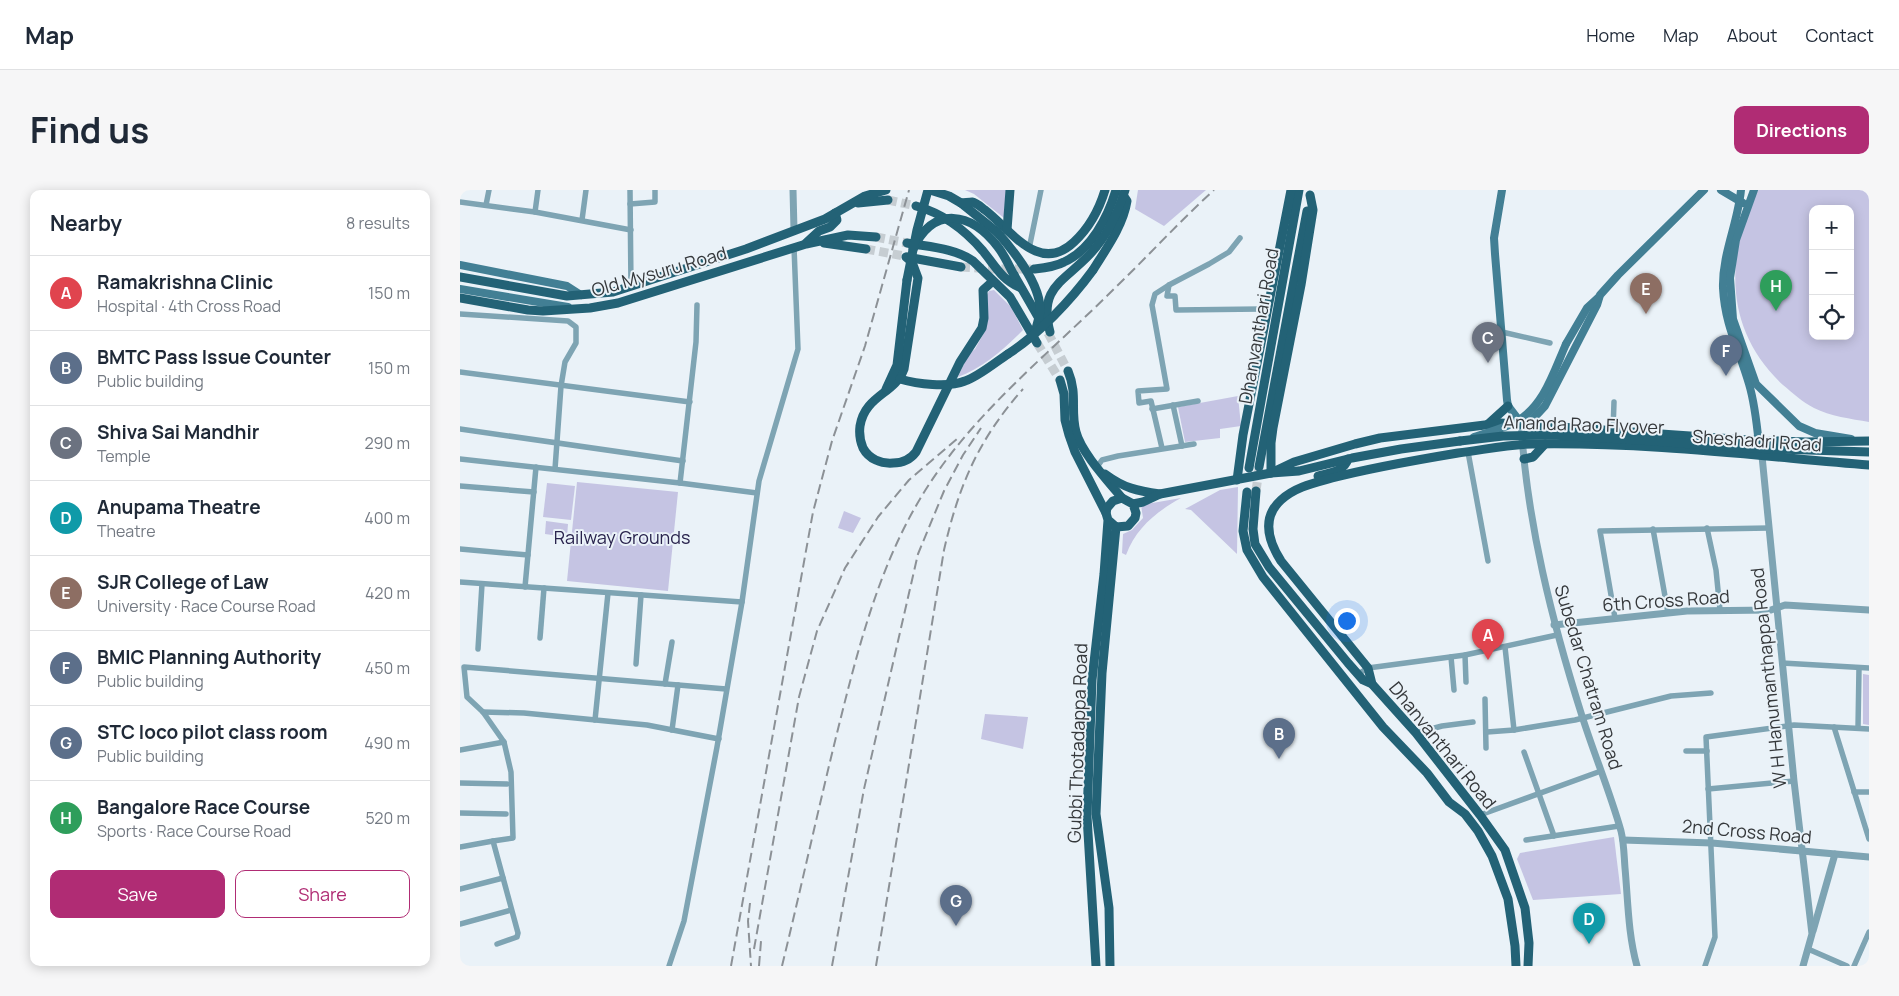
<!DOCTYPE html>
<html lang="en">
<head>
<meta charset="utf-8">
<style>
  body { margin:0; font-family:Manrope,sans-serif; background:#f6f6f7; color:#1f2937 }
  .controls { position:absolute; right:15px; top:15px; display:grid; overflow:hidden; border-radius:10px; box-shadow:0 2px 12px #0003 }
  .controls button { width:45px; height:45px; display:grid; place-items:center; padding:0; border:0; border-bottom:1px solid #e0e1e3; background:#fff; color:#1f2937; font:25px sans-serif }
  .you { position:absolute; left:886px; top:430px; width:18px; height:18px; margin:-12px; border:4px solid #fff; border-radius:50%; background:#1a73e8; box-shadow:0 0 0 8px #1a73e833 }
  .badge { display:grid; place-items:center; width:32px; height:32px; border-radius:50%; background:#b02c74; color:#fff; font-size:16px; font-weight:700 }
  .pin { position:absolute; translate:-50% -41px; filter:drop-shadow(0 1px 2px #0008) }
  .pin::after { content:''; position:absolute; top:26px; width:18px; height:15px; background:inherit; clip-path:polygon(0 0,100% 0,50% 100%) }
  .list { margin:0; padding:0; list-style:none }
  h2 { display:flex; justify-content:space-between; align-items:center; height:65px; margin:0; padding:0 20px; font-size:21px }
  h2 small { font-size:16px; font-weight:400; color:#747a83 }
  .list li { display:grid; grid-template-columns:32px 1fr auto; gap:15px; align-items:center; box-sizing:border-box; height:75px; padding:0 20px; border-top:1px solid #e0e1e3 }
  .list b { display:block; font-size:19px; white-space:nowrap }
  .list p { margin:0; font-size:16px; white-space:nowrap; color:#747a83 }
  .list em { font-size:16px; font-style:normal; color:#747a83 }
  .actions { display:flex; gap:10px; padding:15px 20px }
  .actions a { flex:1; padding:11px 0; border:1px solid #b02c74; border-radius:10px; text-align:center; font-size:18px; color:#b02c74 }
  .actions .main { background:#b02c74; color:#fff }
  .icon { flex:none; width:28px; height:28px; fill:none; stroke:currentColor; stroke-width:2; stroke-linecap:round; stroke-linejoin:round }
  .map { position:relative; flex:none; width:1409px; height:776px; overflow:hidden; border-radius:10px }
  header { display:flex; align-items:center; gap:30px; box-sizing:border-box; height:70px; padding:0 25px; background:#fff; border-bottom:1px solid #e0e1e3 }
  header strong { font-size:24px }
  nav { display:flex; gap:28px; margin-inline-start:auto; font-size:18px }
  .intro { display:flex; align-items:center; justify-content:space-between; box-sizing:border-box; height:120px; padding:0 30px }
  h1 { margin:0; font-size:35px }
  .button { padding:12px 22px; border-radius:10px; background:#b02c74; color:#fff; font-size:18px; font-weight:700 }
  main { display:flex; gap:30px; padding:0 30px }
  aside { flex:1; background:#fff; border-radius:10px; box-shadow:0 2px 12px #0003 }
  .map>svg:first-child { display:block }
  .green { fill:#c5c4e3; fill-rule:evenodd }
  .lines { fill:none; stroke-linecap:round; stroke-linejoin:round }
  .primary-tunnel { stroke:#c6cdd2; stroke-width:9; stroke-dasharray:9 4.5; stroke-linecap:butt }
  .minor { stroke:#7ea4b3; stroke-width:5.5 }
  .tertiary { stroke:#7ea4b3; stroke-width:7 }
  .secondary { stroke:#427f94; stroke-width:8 }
  .primary { stroke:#236276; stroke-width:9 }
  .rail { stroke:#8c9196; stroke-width:2; stroke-dasharray:10 5; stroke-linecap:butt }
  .secondary-bridge { stroke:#427f94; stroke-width:8 }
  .primary-bridge { stroke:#236276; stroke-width:9 }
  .labels { text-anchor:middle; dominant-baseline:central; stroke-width:4; stroke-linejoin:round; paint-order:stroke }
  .street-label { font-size:18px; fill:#35383b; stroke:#eaf2f8 }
  .park-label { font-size:18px; fill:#29234d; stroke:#eaf2f8 }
</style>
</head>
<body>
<header>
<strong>Map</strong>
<nav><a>Home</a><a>Map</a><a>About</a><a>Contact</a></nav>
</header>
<div class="intro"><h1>Find us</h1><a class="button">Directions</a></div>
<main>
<aside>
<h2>Nearby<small>8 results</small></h2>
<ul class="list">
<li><span class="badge" style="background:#e0444e">A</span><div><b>Ramakrishna Clinic</b><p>Hospital · 4th Cross Road</p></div><em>150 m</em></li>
<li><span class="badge" style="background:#5c6f8a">B</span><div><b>BMTC Pass Issue Counter</b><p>Public building</p></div><em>150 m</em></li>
<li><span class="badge" style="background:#6b7280">C</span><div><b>Shiva Sai Mandhir</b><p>Temple</p></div><em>290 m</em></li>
<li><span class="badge" style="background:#0f9aa8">D</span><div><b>Anupama Theatre</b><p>Theatre</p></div><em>400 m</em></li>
<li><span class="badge" style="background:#8d6e63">E</span><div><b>SJR College of Law</b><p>University · Race Course Road</p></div><em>420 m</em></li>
<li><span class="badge" style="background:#5c6f8a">F</span><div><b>BMIC Planning Authority</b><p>Public building</p></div><em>450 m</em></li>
<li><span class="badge" style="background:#5c6f8a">G</span><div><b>STC loco pilot class room</b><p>Public building</p></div><em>490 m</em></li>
<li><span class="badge" style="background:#2e9e5b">H</span><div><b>Bangalore Race Course</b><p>Sports · Race Course Road</p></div><em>520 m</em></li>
</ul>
<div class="actions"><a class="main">Save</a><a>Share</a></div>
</aside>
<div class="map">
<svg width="1409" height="776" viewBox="0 0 1409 776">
  <rect width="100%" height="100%" fill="#eaf2f8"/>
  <g class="green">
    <path d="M 505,0 L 546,0 L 544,28 L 514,4 Z"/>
    <path d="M 678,0 L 746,0 L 704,36 L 675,19 Z"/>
    <path d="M 1298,0 L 1409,0 L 1409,232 C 1391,229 1370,226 1354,218 C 1342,212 1333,203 1323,195 C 1276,151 1266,96 1283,35 C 1286,23 1293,11 1298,0 ZM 1353,19 L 1390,19 L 1390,146 L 1353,146 Z"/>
    <path d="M 534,100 L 551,117 L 563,140 C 545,158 523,178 498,187 L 508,165 L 515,159 L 525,141 L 528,129 L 527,105 L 529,101 Z"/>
    <path d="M 778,206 L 781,236 L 760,239 L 760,248 L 725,252 L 718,217 Z"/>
    <path d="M 117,292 L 218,302 L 208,401 L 107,391 Z"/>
    <path d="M 87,293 L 115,296 L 111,330 L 83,327 Z"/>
    <path d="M 778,297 L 777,364 L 731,320 L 725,319 L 760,300 Z"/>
    <path d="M 721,308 C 696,322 676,338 666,365 L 662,363 L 663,344 L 672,340 L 683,328 L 681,315 Z"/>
    <path d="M 384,321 L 401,328 L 393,343 L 378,338 Z"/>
    <path d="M 86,331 L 108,334 L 107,347 L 85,344 Z"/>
    <path d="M 1403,484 L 1409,485 L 1409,535 L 1403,534 Z"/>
    <path d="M 525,524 L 568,527 L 563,559 L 521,549 Z"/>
    <path d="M 1154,647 L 1161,704 L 1073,710 L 1057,669 L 1060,663 Z"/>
  </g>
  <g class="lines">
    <g class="primary-tunnel">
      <path d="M 428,10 L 456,16"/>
      <path d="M 416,47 L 447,53"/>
      <path d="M 406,59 L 444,66"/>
      <path d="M 501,77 L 532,79 L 571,79"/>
      <path d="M 588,143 L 608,181"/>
      <path d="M 577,153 L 600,190"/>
      <path d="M 796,301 L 799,279"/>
    </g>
    <g class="minor">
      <path d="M 170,0 L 171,97"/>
      <path d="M 0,12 L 75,22 L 171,40"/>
      <path d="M 170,14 L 195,12 L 195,0"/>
      <path d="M 26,15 L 29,0"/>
      <path d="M 75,22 L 78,0"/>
      <path d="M 122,30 L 126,0"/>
      <path d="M 569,59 L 581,0"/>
      <path d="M 709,95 L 707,106 L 715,106 L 716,120 L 801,119"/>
      <path d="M 0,124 L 108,131 L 116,137 L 116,153 L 105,172 L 101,196 L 95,279"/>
      <path d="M 1042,142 L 1090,153"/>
      <path d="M 0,182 L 230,212"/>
      <path d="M 713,215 L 722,256"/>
      <path d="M 692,219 L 738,211"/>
      <path d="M 0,239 L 223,271"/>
      <path d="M 1153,241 L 1154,212"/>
      <path d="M 702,258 L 691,211 L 679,213 L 678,201 L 707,199 L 692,115 L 695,104 L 709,95 L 749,74 L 769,62 L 780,48"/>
      <path d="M 1008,262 L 1028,371"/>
      <path d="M 0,269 L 220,293 L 297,303"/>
      <path d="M 637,277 L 642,270 L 658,266 L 734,254"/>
      <path d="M 220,293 L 236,152 L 237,115"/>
      <path d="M 0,296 L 74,302"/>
      <path d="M 1247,338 L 1256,380 L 1260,420"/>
      <path d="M 1193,339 L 1208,423"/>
      <path d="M 0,359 L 68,365"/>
      <path d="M 0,392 L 282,412"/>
      <path d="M 65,397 L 76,277"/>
      <path d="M 1155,428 L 1140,341 L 1309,338"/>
      <path d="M 80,448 L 84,398"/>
      <path d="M 1045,457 L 1054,540"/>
      <path d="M 18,459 L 22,394"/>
      <path d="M 1005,465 L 1006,492"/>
      <path d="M 991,467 L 994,500"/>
      <path d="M 1322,473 L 1409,478"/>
      <path d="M 176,474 L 181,405"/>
      <path d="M 898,484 L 908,478 L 1005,465 L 1097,445"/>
      <path d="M 205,494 L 212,452"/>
      <path d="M 1025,509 L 1026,558"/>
      <path d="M 23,522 L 64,523 L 187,535 L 259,549"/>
      <path d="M 135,530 L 148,403"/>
      <path d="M 1374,537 L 1409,649"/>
      <path d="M 1398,538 L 1399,478"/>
      <path d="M 212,540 L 218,495"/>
      <path d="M 1027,542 L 1054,540 L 1115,530 L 1211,506 L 1251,503"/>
      <path d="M 956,543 L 982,536 L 1013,532"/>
      <path d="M 0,560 L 44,552"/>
      <path d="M 1226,561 L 1247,561"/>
      <path d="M 1064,562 L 1094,646"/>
      <path d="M 0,593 L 47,594"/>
      <path d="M 1248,599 L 1334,591"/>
      <path d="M 1394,602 L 1409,602"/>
      <path d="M 0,623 L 46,624"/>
      <path d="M 1020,625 L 1141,581"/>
      <path d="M 1066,650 L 1159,636"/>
      <path d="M 33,651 L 53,648 L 51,582 L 44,552 L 23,522 L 7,507 L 4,477 L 266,499"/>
      <path d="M 0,657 L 33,651 L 58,743 L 57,747 L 37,754"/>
      <path d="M 0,699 L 43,688"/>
      <path d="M 0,734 L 51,720"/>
      <path d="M 1348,759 L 1387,776"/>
      <path d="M 209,776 L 224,731 L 257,557 L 282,412 L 299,291 L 338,159 L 334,57"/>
      <path d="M 1245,776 L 1255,747 L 1246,547 L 1334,535 L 1409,539"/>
      <path d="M 1394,776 L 1409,742"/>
    </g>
    <g class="tertiary">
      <path d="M 333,0 L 334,40"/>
      <path d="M 1061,233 C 1067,333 1092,431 1122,526 C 1134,564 1150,602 1161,641 C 1164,653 1164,666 1165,678 C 1168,711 1168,744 1177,776"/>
      <path d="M 1302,266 L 1334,591 L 1352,744 L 1343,776"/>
      <path d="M 1094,435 L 1227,421 L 1311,420 L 1325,415 L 1409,420"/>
      <path d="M 1163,650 L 1252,653 L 1409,667"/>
      <path d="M 1353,741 L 1375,664"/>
    </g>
    <g class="secondary">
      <path d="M 1042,0 L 1034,48 L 1035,64 L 1047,210 L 1048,216 L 1061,233 L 1072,230 L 1085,216 L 1137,115 L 1140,105 L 1158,85 L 1244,0"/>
      <path d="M 1261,0 L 1283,13"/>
      <path d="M 1281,0 C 1278,33 1262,64 1263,98 C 1265,136 1279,159 1289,194 C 1295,214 1297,235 1299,255"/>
      <path d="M 1294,0 L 1276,50 L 1270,88 L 1273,129 L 1296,194 L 1339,236 L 1355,243 L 1391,249"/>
      <path d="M 0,75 L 107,96 L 121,105"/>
      <path d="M 0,99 L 108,117"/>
      <path d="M 1106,154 L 1127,118 L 1139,107"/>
    </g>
    <g class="primary">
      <path d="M 470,0 L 489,6 L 501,13 L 537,42"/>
      <path d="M 398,13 L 428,10"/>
      <path d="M 501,13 C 504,13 509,12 512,12 C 517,13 522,18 525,20 C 551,40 579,85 614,52 C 629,38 639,20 645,0"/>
      <path d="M 456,16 C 482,23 505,40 523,61 C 536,77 541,89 561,98"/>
      <path d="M 547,40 L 550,0"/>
      <path d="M 346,53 L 359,41 L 370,37 L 377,30 L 375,23"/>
      <path d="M 364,53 L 406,59"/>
      <path d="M 447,53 C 469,57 495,58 513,71 L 550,107 L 577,153"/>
      <path d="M 446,67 L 452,72 L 458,88 L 444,179 C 435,204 405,205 400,236 C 399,244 400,251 403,258 C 409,269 421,274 433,273 C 442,273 450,270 456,262 L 500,172 L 522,138 L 524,128 L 523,100 L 533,91"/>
      <path d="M 447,67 L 501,77"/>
      <path d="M 574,79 C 584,78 595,77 604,72 C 631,60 648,27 656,0"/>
      <path d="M 633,80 C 646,59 663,36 667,11 L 663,5"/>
      <path d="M 554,85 L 581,132"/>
      <path d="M 0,87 L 107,106 L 153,102 L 286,59 L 365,29 L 405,6 L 426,0"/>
      <path d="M 0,108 L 68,120 L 83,121 L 130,118 L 158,113 L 346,54 L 388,45 L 416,47"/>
      <path d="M 590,142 C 578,97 604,92 630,64 C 647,46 658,23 665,0"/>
      <path d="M 608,181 C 618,205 610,220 616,242 C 621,262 648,291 662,308"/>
      <path d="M 440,189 C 457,194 488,198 505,191 C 518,187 536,172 548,164"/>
      <path d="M 600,190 L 604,204 L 605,230 L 609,245 L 615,262 L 646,323"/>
      <path d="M 426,199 L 437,175 L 447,90"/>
      <path d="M 1027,235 L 1048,216"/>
      <path d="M 1064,269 L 1073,267 L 1085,254"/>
      <path d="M 799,277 L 847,21"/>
      <path d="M 789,278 L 839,0"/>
      <path d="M 811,283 L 834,272 L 895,254 L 920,248 L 1041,233 L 1288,250 L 1346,252 L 1409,251"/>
      <path d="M 811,283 L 811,253 L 813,238 L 841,95 L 853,20 L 850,5"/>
      <path d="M 645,284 C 664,298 677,301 700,304"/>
      <path d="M 858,286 C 869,283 884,282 888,269"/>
      <path d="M 777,290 L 783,245 L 831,0"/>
      <path d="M 796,301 L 793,339 L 795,354 L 809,377 L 888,473 L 903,490 L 912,494 L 956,543 L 1020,625 L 1045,660 L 1065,718 L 1069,753 L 1068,776"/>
      <path d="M 787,302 L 783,341 L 787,360 L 803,387 L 923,537 L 967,583 L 989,612 L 1005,624 L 1018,641 L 1032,666 L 1048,709 L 1055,756 L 1056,776"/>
      <path d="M 673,314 L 683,312 L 700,304 L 811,283 L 839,281 L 892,268 L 941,259 L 1000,251"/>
      <path d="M 912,494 L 908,478 L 821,371 C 809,352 801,328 821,310 C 835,297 854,293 872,288 C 914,277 956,270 998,263 C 1023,260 1048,254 1073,254 C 1185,252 1298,266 1409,275"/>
      <path d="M 636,776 L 627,626 L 632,490 L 644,384 L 648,330 L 646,323 L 647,318 L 653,311 L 662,308 L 673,314 L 676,323 L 675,328 L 668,336 L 656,337 L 648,330"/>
      <path d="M 650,776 L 649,718 L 636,624 L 642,483 L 656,337"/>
    </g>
    <g class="rail">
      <path d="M 290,713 L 288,731 L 291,776"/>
      <path d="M 294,759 L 339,507 L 357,441 L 385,378 L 418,327 L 449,290 L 497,249"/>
      <path d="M 271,776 L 353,322 L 372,251 L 405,156 L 449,0"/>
      <path d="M 299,776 L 301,751"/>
      <path d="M 322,776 C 341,698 358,620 377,543 C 397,463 417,381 460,309 C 509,226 588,165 656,97 C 689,65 720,31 754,0"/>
      <path d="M 372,776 L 404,599 L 458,364 L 484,301 L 503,265 L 521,238"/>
      <path d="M 416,776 L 484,360 C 499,295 518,250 563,199"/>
    </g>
    <path class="secondary-bridge" d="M 1014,247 C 1028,242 1044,239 1057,231 C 1084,216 1094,181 1106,154"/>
    <g class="primary-bridge">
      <path d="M 537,42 C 553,60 580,94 580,119 C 580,127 577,134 575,142"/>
      <path d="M 453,59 C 474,15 511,22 538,57 C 545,66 549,76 554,85"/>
      <path d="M 447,90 L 457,40 L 468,0"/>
      <path d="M 548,164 C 579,144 611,110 633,80"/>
      <path d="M 1000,251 L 1043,246 L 1092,245 L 1179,250 L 1286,258 L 1409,262"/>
    </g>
  </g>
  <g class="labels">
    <g class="street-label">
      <text transform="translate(199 81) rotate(-16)">Old Mysuru Road</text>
      <text transform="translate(798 136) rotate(-80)">Dhanvanthari Road</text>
      <text transform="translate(1124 234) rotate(2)">Ananda Rao Flyover</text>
      <text transform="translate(1297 250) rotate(4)">Sheshadri Road</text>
      <text transform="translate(1206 410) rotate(-4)">6th Cross Road</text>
      <text transform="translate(1129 487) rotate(73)">Subedar Chatram Road</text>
      <text transform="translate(1308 488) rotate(-96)">W H Hanumanthappa Road</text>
      <text transform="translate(617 553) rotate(-88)">Gubbi Thotadappa Road</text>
      <text transform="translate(983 555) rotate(51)">Dhanvanthari Road</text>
      <text transform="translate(1287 641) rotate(5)">2nd Cross Road</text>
    </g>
    <g class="park-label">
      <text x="162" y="347">Railway Grounds</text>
    </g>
  </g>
</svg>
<div class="controls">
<button>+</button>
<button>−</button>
<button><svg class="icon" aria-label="locate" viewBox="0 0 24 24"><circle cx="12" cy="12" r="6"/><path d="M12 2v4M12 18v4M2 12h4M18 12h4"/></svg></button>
</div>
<div class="you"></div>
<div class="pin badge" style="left:1028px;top:470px;background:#e0444e">A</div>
<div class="pin badge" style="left:819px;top:569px;background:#5c6f8a">B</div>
<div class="pin badge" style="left:1028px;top:173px;background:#6b7280">C</div>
<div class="pin badge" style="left:1129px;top:754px;background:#0f9aa8">D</div>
<div class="pin badge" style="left:1186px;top:124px;background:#8d6e63">E</div>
<div class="pin badge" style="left:1266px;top:186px;background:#5c6f8a">F</div>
<div class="pin badge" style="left:496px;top:736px;background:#5c6f8a">G</div>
<div class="pin badge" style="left:1316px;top:121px;background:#2e9e5b">H</div>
</div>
</main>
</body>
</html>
